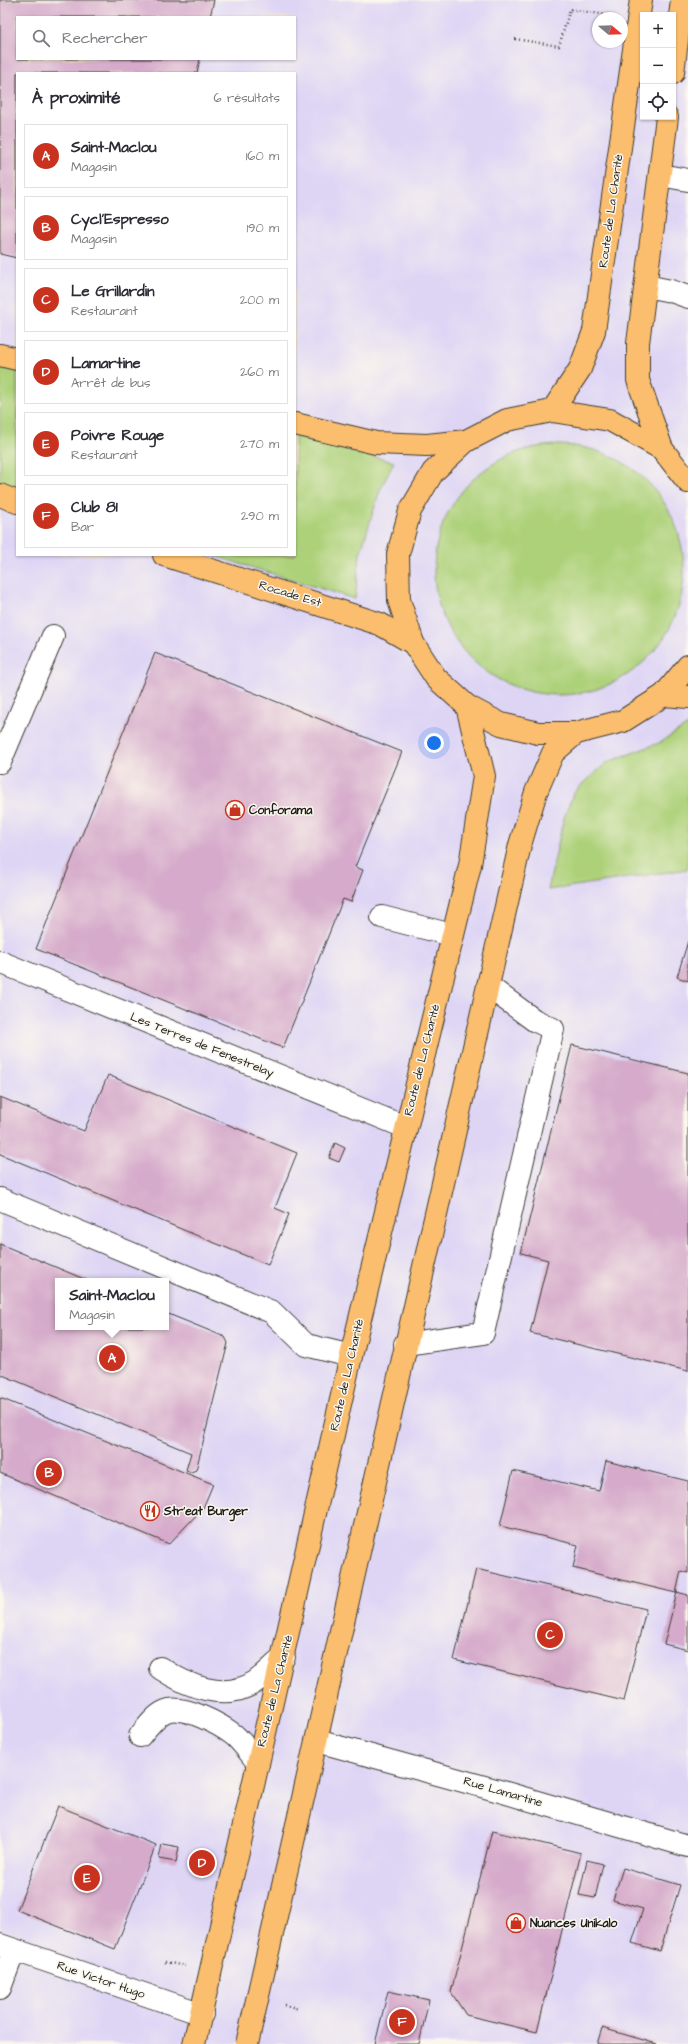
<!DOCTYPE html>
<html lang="fr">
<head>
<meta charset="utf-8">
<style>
  body { margin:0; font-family:"Architects Daughter",sans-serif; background:#f2f2f3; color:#2b2b33 }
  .controls { position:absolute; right:12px; top:12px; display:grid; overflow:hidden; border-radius:0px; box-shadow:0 1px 3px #0004 }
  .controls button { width:36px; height:36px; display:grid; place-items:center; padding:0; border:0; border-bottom:1px solid #e1e1e2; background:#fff; color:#2b2b33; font:20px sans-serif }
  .compass { position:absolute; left:592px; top:12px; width:36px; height:36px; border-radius:50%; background:#fff; box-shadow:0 1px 3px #0004; rotate:109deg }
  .you { position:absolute; left:434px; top:743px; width:14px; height:14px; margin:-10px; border:3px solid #fff; border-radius:50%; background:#1a73e8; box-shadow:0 0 0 6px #1a73e833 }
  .badge { display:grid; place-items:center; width:26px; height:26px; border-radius:50%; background:#c8321e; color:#fff; font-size:13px; font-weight:700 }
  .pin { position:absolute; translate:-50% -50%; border:2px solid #fff; box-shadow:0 1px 4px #0006 }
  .popup { position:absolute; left:55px; top:1278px; width:114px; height:52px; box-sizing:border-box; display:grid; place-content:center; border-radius:0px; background:#fff; filter:drop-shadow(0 1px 3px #0005); font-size:13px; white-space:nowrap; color:#7c7c81 }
  .popup b { font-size:15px; color:#2b2b33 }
  .popup::after { content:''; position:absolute; left:50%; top:100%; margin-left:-8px; border:8px solid transparent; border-top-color:#fff }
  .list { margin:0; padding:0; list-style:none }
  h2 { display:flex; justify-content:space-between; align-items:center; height:52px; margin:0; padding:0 16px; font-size:17px }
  h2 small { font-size:13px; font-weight:400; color:#7c7c81 }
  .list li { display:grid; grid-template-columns:26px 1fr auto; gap:12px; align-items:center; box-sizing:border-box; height:64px; margin:0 8px 8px; padding:0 8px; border:1px solid #e1e1e2; border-radius:0px }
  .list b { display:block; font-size:15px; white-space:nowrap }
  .list p { margin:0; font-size:13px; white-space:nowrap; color:#7c7c81 }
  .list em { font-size:13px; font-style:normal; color:#7c7c81 }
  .icon { flex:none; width:22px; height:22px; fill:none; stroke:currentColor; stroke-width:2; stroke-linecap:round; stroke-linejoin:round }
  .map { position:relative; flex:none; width:688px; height:2044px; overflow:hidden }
  .search { position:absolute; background:#fff; box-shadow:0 1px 3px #0004; left:16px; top:16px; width:280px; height:44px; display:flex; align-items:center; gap:10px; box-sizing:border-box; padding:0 14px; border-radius:0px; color:#7c7c81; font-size:15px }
  .panel { position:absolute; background:#fff; box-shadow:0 1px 3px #0004; left:16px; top:72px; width:280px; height:484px; border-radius:0px }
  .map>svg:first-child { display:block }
  .built { fill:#ded5f5; fill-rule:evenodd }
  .green { fill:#add179; stroke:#64764a }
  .building { fill:#d5aacb }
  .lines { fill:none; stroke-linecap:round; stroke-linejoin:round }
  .minor-casing { stroke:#3c3a36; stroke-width:24 }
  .major-casing { stroke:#3c3a36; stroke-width:24 }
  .highway-casing { stroke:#3c3a36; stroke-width:24 }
  .path { stroke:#3c3a36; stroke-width:2.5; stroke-dasharray:1 3; stroke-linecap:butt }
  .minor { stroke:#fff; stroke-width:22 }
  .major { stroke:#fbbe6e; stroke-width:22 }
  .highway { stroke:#fbbe6e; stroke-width:22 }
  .labels { text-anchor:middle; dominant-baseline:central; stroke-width:3; stroke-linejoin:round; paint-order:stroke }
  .street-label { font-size:12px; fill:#1c1c1c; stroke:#fbf7ec }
  .poi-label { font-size:12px; font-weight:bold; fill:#1c1c1c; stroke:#fbf7ec; text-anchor:start }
</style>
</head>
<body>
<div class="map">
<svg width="688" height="2044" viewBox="0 0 688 2044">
  <rect width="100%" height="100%" fill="#fbf7ec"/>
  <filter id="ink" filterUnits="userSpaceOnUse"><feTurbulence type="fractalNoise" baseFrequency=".025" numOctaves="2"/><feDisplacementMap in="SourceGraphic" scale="8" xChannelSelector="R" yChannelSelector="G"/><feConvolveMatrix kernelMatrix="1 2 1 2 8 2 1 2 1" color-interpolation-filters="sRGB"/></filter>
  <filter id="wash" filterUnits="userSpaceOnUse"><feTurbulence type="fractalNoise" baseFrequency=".012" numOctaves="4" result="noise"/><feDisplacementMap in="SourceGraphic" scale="16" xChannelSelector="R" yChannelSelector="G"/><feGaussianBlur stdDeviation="0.9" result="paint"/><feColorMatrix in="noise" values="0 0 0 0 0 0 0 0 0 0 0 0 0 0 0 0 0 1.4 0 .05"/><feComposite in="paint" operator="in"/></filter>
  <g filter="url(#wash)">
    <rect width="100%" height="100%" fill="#f2e4c8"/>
    <path class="built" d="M 0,0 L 688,0 L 688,725 L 659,743 L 608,762 L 585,781 L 573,794 L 549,890 L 688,869 L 688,2044 L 0,2044 ZM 643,15 L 673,15 L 673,117 L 643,117 ZM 17,17 L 295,17 L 295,59 L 17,59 ZM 598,18 L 622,18 L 622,42 L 598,42 ZM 17,73 L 295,73 L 295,555 L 17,555 ZM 58,1281 L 166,1281 L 166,1327 L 58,1327 Z"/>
    <g class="green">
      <path d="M 0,366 L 17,370 L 17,489 L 0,483 Z"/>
      <path d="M 295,436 L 394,462 L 380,490 L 360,554 L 355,599 L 211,555 L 295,555 Z"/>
      <circle cx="559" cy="570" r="125"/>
      <path d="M 688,725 L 688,869 L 548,890 L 563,821 L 573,794 L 585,781 L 608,762 L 659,743 Z"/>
    </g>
    <g id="blocks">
      <g class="building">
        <path d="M 0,0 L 214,0 L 210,17 L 17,17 L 17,59 L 200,59 L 197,73 L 17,73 L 17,258 L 0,254 Z"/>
        <path d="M 155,653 L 402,752 L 355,867 L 363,870 L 351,902 L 343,899 L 283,1048 L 36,949 Z"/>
        <path d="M 688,941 L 688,981 L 677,977 Z"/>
        <path d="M 572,1045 L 688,1073 L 688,1371 L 530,1333 L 548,1260 L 521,1253 Z"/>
        <path d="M 108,1075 L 297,1153 L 275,1208 L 289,1214 L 268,1265 L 0,1154 L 0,1097 L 84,1131 Z"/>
        <path d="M 335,1143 L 345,1148 L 339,1162 L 329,1158 Z"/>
        <path d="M 0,1244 L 89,1281 L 58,1281 L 58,1327 L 166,1327 L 166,1313 L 225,1337 L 228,1343 L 196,1470 L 191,1472 L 186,1470 L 191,1453 L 0,1374 Z"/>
        <path d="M 0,1398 L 213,1484 L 203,1508 L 169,1544 L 0,1473 Z"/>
        <path d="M 606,1461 L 688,1481 L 688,1573 L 681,1571 L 676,1593 L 573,1568 L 578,1545 L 500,1526 L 513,1471 L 599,1491 Z"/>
        <path d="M 476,1569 L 646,1609 L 624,1701 L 454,1660 Z"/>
        <path d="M 677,1592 L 688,1595 L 688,1650 L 664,1644 Z"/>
        <path d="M 58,1806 L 156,1845 L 115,1949 L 17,1910 Z"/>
        <path d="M 492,1831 L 581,1853 L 537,2032 L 466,2015 L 451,1992 Z"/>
        <path d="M 162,1844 L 179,1847 L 176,1862 L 159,1859 Z"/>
        <path d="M 587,1860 L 603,1864 L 595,1898 L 579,1895 Z"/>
        <path d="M 623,1868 L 680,1885 L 660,1951 L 632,1943 L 643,1909 L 613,1900 Z"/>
        <path d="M 388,1991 L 429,2000 L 419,2044 L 375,2044 Z"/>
        <path d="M 602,2028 L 657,2044 L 597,2044 Z"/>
      </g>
    </g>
  </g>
  <g filter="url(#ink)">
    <use href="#blocks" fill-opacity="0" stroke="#3c3a36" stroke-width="1"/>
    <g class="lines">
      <defs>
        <g id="minor">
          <path d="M 660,175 L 688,180"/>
          <path d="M 646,286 L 671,291 L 688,297"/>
          <path d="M 0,762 L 53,636"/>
          <path d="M 382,917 L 452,935"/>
          <path d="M 0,962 L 405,1127"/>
          <path d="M 0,1199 L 272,1312 L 306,1345 L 351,1356"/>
          <path d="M 405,1344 L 483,1333 L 553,1029 L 534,1020 L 488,986"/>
          <path d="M 160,1668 C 187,1686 225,1702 255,1682 C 265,1675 274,1665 284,1657"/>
          <path d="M 140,1736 C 147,1727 156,1715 166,1711 C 183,1704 221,1725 234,1735 C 243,1743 250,1753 258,1763"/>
          <path d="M 317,1741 L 503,1792 L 688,1846"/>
          <path d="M 0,1945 L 202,2014"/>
          <path d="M 0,1988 L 14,1950"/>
        </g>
        <g id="major">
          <path d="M 673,73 L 682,0"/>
          <path d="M 0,355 L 17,359"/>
          <path d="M 552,411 L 580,369 L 594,331 L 641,0"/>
          <path d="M 295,424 L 376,443 L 427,445 L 466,441"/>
          <path d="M 662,449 L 638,380 L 638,343 L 667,117"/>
          <path d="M 688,482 L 662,449 L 610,420 L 552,411 L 507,420 L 466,441 L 433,472 L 410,511 L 398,554 L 399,600 L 413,643 L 436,678 L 467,706 L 501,724 L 538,733 L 576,733 L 623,721 L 664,695 L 688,666"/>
          <path d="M 0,495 L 17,502"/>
          <path d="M 164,555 L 380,624 L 413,643"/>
          <path d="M 194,2044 L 351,1356 L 470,865 L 484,776 L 467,706"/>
          <path d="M 247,2044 L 520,845 L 536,792 L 553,753 L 576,733"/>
        </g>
        <path id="highway" d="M 664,695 L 688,697"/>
      </defs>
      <use href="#minor" class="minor-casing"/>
      <use href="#major" class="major-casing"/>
      <use href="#highway" class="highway-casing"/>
      <g class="path">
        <path d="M 515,39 L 559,46 L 570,9 L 613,16"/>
        <path d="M 165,1962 L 185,1966"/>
        <path d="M 284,2005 L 299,2009"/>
      </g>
      <use href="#minor" class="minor"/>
      <use href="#major" class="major"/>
      <use href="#highway" class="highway"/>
    </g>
  </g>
  <defs>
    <symbol id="shop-ring" viewBox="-11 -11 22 22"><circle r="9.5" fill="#fbf7ec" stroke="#c8321e" stroke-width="1.5"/><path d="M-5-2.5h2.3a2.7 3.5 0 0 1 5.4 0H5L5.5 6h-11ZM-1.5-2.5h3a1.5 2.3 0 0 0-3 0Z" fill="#c8321e"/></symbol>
    <symbol id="restaurant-ring" viewBox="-11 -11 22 22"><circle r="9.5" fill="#fbf7ec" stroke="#c8321e" stroke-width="1.5"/><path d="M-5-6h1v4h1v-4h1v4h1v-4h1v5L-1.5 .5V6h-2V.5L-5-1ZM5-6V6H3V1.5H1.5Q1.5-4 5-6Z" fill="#c8321e"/></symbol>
  </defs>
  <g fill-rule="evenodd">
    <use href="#shop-ring" x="224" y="799" width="22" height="22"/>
    <use href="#restaurant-ring" x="139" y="1500" width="22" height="22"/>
    <use href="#shop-ring" x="505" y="1912" width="22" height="22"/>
  </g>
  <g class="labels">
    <g class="street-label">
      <text transform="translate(611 211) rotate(-82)">Route de La Charité</text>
      <text transform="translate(290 594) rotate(17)">Rocade Est</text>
      <text transform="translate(202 1045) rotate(22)">Les Terres de Fenestrelay</text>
      <text transform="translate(422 1060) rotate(-76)">Route de La Charité</text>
      <text transform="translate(347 1375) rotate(-77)">Route de La Charité</text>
      <text transform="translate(275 1691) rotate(-76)">Route de La Charité</text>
      <text transform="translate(503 1792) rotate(16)">Rue Lamartine</text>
      <text transform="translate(101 1980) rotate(19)">Rue Victor Hugo</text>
    </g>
    <g class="poi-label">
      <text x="249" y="810">Conforama</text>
      <text x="164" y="1511">Str’eat Burger</text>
      <text x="530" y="1923">Nuances Unikalo</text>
    </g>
  </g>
</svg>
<div class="controls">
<button>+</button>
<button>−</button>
<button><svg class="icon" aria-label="locate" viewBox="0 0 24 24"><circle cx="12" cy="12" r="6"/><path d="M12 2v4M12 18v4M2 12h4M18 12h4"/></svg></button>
</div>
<svg class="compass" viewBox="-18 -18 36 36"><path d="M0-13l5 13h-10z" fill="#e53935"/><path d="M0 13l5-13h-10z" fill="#7c7c81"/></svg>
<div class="you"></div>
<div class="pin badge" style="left:112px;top:1358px">A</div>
<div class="popup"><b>Saint-Maclou</b>Magasin</div>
<div class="pin badge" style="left:49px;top:1473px">B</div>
<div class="pin badge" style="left:550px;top:1635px">C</div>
<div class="pin badge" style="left:202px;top:1863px">D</div>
<div class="pin badge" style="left:87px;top:1878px">E</div>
<div class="pin badge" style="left:402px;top:2022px">F</div>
<div class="search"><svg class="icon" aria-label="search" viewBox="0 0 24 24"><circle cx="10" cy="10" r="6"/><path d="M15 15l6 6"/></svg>Rechercher</div>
<section class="panel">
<h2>À proximité<small>6 résultats</small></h2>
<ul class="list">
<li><span class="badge">A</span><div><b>Saint-Maclou</b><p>Magasin</p></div><em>160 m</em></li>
<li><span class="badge">B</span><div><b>Cycl'Espresso</b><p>Magasin</p></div><em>190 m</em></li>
<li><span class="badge">C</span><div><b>Le Grillardin</b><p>Restaurant</p></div><em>200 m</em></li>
<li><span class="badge">D</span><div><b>Lamartine</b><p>Arrêt de bus</p></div><em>260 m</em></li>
<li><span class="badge">E</span><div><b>Poivre Rouge</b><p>Restaurant</p></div><em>270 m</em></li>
<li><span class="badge">F</span><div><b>Club 81</b><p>Bar</p></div><em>290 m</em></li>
</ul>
</section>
</div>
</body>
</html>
